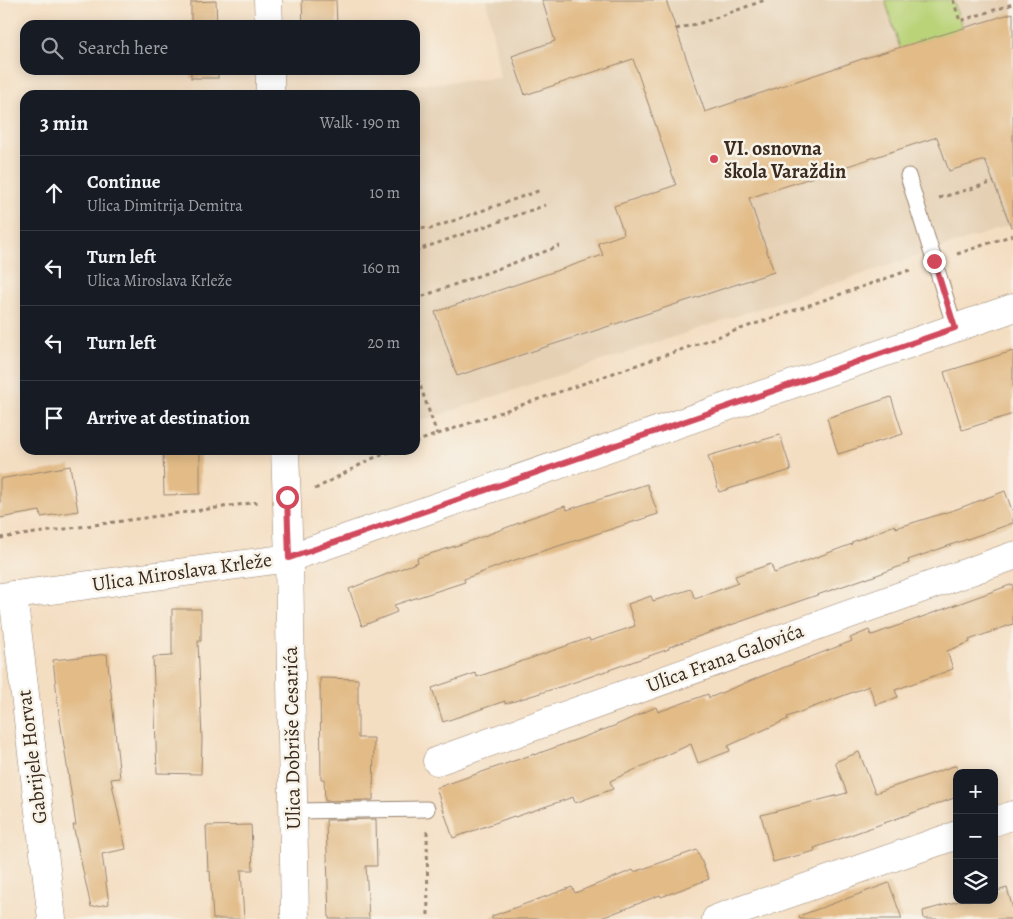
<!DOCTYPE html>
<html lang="en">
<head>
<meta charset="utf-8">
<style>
  body { margin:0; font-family:Alegreya,serif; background:#242831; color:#f1f3f6 }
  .controls { position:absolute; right:15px; bottom:15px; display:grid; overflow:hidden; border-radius:10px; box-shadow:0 2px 12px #0003 }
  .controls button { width:45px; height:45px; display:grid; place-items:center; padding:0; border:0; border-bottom:1px solid #363941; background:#171b24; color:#f1f3f6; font:25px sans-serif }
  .stop { position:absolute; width:15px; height:15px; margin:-11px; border:4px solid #d1495b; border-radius:50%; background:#fff }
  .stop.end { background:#d1495b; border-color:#fff; box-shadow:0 1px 5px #0008 }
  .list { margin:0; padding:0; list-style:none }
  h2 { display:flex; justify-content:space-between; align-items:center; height:65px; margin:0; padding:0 20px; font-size:21px }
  h2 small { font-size:16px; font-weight:400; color:#9ea1a6 }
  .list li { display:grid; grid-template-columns:32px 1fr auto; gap:15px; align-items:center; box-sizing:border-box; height:75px; padding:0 20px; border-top:1px solid #363941 }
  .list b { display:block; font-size:19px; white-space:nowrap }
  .list p { margin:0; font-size:16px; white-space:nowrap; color:#9ea1a6 }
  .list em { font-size:16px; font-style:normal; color:#9ea1a6 }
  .icon { flex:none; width:28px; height:28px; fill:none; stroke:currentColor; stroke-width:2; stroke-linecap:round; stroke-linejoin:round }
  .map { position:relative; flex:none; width:1013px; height:919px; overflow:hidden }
  .search { position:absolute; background:#171b24; box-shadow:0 2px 12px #0003; left:20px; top:20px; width:400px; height:55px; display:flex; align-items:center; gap:12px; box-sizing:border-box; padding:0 18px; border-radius:15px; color:#9ea1a6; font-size:19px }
  .panel { position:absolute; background:#171b24; box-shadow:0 2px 12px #0003; left:20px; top:90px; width:400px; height:365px; border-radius:15px }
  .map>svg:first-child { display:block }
  .built { fill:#e5d0b4 }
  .green { fill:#bad378; stroke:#7a7e4b }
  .building { fill:#e2bb87 }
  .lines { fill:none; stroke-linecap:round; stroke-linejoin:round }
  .lane-casing { stroke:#988470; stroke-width:17 }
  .street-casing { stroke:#988470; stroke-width:29 }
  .secondary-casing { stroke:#988470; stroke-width:29 }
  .path { stroke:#988470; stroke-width:3; stroke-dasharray:4 4; stroke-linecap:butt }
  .lane { stroke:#fff; stroke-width:15 }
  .street { stroke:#fff; stroke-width:28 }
  .secondary { stroke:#fff; stroke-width:28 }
  .route { stroke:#d1495b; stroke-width:6 }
  .poi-dot { fill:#d1495b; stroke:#f7f3e8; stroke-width:2 }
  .labels { text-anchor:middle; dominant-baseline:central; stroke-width:5; stroke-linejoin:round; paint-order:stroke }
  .poi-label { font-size:20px; font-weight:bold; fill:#3b2a1e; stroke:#f7f3e8; text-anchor:start }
  .street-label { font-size:20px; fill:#3b2a1e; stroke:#f7f3e8 }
</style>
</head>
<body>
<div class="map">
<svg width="1013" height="919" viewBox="0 0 1013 919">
  <rect width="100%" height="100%" fill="#f7f3e8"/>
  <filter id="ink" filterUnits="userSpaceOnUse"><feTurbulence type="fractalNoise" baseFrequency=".02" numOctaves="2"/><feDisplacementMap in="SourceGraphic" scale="10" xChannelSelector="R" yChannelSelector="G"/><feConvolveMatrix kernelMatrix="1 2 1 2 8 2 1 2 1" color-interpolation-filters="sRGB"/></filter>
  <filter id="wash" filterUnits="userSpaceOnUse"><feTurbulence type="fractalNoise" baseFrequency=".0096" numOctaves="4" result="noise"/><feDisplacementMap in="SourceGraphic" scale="20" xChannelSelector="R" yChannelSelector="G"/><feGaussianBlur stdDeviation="1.12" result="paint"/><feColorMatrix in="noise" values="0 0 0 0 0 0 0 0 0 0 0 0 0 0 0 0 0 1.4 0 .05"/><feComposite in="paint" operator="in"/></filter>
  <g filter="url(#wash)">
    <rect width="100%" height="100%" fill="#f4dec2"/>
    <path class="built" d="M 487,0 L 1013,0 L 1013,224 L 415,423 L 415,95 L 310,95 L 310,93 L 500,78 Z"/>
    <path class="green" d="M 885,0 L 953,0 L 963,29 L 900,48 Z"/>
    <g id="blocks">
      <g class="building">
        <path d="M 302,0 L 336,0 L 337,25 L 303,25 Z"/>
        <path d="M 542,0 L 666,0 L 705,112 L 865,58 L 1013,13 L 1013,226 L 1011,227 L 985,160 L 949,171 L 937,137 L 749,198 L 774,272 L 457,376 L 435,312 L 603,255 L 598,243 L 624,234 L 614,206 L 676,185 L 633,59 L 525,95 L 512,56 L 555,41 Z"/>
        <path d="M 216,1 L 217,25 L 190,25 L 191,23 L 191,2 Z"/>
        <rect x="191" y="70" width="27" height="8"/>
        <path d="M 1013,351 L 1013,414 L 962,430 L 944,372 Z"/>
        <path d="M 891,397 L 903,434 L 838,454 L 827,418 Z"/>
        <path d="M 780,435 L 791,470 L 719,492 L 708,456 Z"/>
        <path d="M 200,451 L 200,494 L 164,495 L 163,452 Z"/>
        <path d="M 70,466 L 78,511 L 41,517 L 40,511 L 0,518 L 0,479 Z"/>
        <path d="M 647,484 L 658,514 L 512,561 L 464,579 L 465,582 L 394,605 L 397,612 L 362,626 L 349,589 L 418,562 L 417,558 L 468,542 L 524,521 L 524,520 L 565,506 L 567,510 Z"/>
        <path d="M 1005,491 L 1013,513 L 1013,523 L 908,560 L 909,563 L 866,579 L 866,578 L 728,626 L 669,647 L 669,649 L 569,684 L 505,704 L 505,701 L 443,722 L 432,688 L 476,673 L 477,677 L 589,638 L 590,641 L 635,626 L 628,604 L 651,596 L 653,601 L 691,589 L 695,599 L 738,583 L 735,576 L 771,564 L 774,573 L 852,544 L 852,542 L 895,525 L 896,528 L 957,509 Z"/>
        <path d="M 1013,584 L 1013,624 L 969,640 L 970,642 L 947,651 L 953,669 L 895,690 L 898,697 L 876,705 L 869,686 L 787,717 L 788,719 L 728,746 L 730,751 L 698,763 L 691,744 L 610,781 L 613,789 L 575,803 L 573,797 L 515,817 L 514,816 L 453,838 L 436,788 L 534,754 L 534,755 L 614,726 L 656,707 L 658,712 L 708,694 L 709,698 L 762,676 L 852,641 L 850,638 L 869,630 L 871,635 L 875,634 Z"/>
        <path d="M 172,609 L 201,609 L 201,641 L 198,641 L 202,739 L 201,774 L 157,773 L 153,657 L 172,656 Z"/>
        <path d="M 107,654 L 120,778 L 111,779 L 126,849 L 102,854 L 109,904 L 91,907 L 73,825 L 76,825 L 59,713 L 53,660 Z"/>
        <path d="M 320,678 L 358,679 L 358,738 L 374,738 L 373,800 L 325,801 L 324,779 L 321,779 Z"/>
        <path d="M 859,752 L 875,793 L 957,765 L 957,797 L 814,848 L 815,851 L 773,862 L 761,815 L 847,793 L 835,762 Z"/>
        <path d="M 376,819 L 377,866 L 366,866 L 369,919 L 329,919 L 326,820 Z"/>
        <path d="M 251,825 L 253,870 L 241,870 L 244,919 L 213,919 L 210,871 L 208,871 L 206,826 Z"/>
        <path d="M 697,850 L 709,879 L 661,897 L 660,895 L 599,919 L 492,919 L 492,916 L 572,887 L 575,893 L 633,870 L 634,872 Z"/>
        <path d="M 889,883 L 902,919 L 800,919 L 799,916 Z"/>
        <path d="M 1007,888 L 1013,909 L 1013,919 L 924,919 L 923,911 L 963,900 L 994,900 L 994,892 Z"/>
      </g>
    </g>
  </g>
  <g filter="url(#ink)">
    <use href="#blocks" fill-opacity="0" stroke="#988470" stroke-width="1"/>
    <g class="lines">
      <defs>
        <g id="lane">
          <path d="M 908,176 L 955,328"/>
          <path d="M 293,811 L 427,809"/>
        </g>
        <g id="street">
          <path d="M 268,0 L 269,25"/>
          <path d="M 270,70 L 270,95"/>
          <path d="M 285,450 L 289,558 L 295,919"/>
          <path d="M 13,595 L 52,919"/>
          <path d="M 437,761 L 1013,556"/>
          <path d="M 994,822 L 1013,815"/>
          <path d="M 716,919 L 957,835"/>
        </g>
        <path id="secondary" d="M 0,597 L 289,558 L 1013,308"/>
      </defs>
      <use href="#lane" class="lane-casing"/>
      <use href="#street" class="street-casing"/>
      <use href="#secondary" class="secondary-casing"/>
      <g class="path">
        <path d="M 953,0 L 960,21 L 1013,4"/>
        <path d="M 676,29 L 704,22 L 765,0"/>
        <path d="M 939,198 L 994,182"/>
        <path d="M 415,223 L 427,230 L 541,190"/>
        <path d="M 415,251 L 546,205"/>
        <path d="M 957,254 L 1013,235"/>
        <path d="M 415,299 L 560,246"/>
        <path d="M 415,371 L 437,434"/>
        <path d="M 415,442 L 913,269"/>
        <path d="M 315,489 L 371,459 L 395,450"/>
        <path d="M 0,538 L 259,502"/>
        <path d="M 427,831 L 428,919"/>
      </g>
      <use href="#lane" class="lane"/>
      <use href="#street" class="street"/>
      <use href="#secondary" class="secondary"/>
    </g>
  </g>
  <g class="lines" filter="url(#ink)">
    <path class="route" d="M 287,497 L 289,558 L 955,328 L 934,261"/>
  </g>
  <circle class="poi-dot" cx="714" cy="159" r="5"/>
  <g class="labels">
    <g class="poi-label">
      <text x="724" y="148">VI. osnovna<tspan x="724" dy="23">škola Varaždin</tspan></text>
    </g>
    <g class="street-label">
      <text transform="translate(182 572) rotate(-8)">Ulica Miroslava Krleže</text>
      <text transform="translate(725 658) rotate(-20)">Ulica Frana Galovića</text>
      <text transform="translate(292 738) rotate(-91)">Ulica Dobriše Cesarića</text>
      <text transform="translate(32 757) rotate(-97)">Gabrijele Horvat</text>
    </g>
  </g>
</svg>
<div class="controls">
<button>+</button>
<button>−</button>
<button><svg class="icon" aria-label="layers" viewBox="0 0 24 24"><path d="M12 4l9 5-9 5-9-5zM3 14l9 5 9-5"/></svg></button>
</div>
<div class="stop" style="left:287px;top:497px"></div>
<div class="stop end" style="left:934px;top:261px"></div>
<div class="search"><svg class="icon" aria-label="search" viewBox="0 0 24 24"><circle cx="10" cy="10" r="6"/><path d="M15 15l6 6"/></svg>Search here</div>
<section class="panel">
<h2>3 min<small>Walk · 190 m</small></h2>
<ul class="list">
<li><svg class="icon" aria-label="ahead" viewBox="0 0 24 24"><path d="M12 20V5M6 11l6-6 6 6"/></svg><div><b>Continue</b><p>Ulica Dimitrija Demitra</p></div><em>10 m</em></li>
<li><svg class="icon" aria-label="left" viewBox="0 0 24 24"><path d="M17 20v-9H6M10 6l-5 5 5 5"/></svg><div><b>Turn left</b><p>Ulica Miroslava Krleže</p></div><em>160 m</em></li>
<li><svg class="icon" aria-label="left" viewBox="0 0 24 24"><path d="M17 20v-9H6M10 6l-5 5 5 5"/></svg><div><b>Turn left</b></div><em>20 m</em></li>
<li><svg class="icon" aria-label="arrive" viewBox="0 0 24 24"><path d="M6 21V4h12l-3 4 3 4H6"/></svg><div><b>Arrive at destination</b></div></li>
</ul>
</section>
</div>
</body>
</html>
